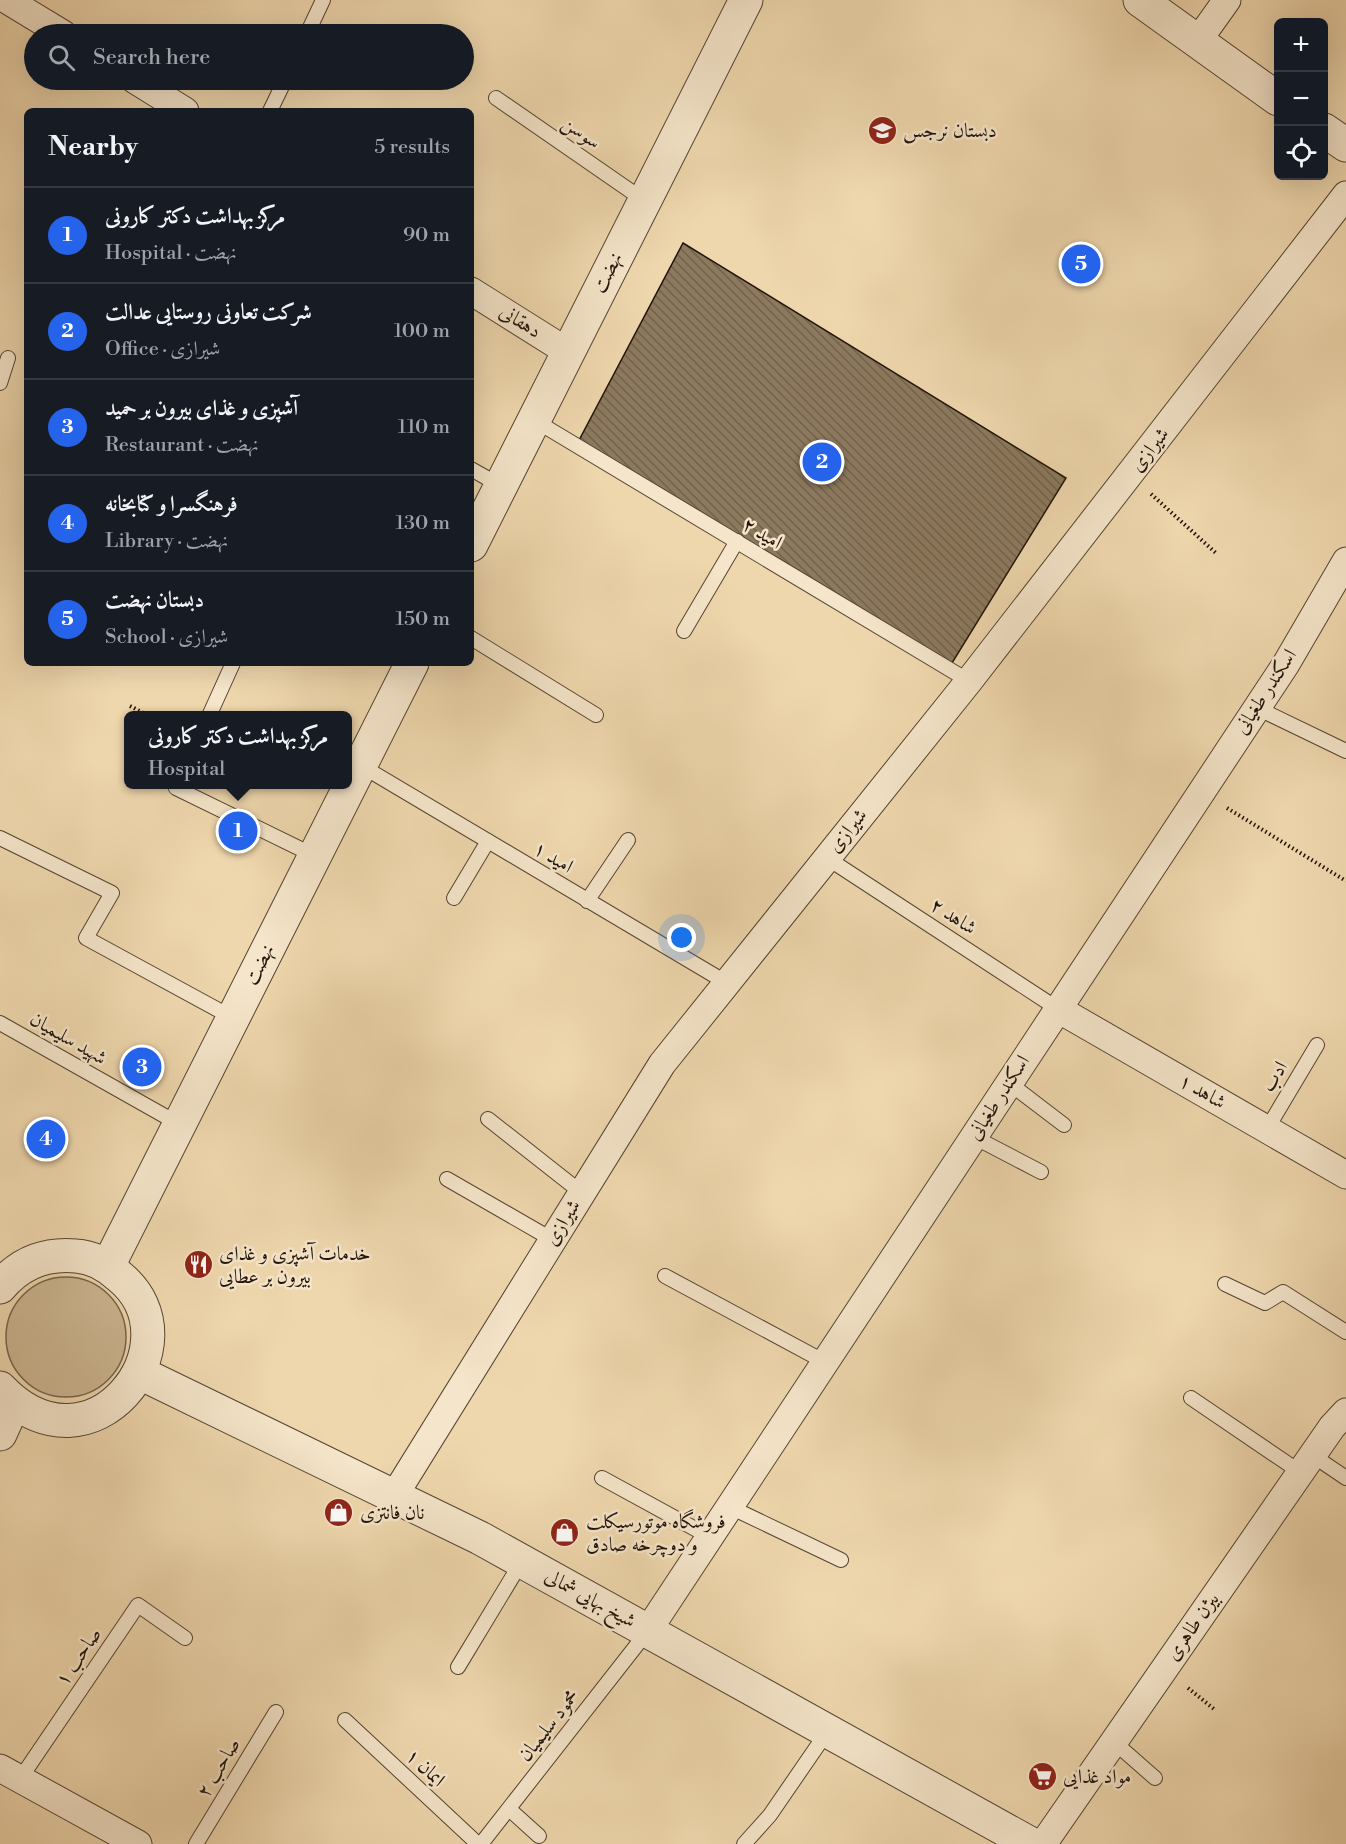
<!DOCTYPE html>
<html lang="en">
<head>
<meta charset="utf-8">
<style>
  body { margin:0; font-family:"Libre Bodoni",Amiri,serif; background:#20242c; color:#f1f3f6 }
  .controls { position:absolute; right:18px; top:18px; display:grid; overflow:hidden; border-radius:9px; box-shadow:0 6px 24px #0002 }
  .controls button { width:54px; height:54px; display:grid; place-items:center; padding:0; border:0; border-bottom:2px solid #363941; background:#171b24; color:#f1f3f6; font:30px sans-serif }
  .you { position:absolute; left:682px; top:938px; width:21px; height:21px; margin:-15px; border:4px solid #fff; border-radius:50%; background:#1a73e8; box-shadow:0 0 0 9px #1a73e833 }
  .badge { display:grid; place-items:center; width:39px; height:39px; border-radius:50%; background:#2563eb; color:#fff; font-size:20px; font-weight:700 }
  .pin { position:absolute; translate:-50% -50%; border:3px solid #fff; box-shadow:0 2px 6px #0006 }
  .popup { position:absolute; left:124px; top:711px; width:228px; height:78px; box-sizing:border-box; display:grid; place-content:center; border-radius:9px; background:#171b24; filter:drop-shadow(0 2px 4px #0005); font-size:20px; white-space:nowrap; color:#9ea1a6 }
  .popup b { font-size:22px; color:#f1f3f6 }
  .popup::after { content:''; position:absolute; left:50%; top:100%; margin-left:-12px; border:12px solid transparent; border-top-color:#171b24 }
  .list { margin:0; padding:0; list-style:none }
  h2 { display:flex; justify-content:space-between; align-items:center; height:78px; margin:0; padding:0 24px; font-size:26px }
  h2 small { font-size:20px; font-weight:400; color:#9ea1a6 }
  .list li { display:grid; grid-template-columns:39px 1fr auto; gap:18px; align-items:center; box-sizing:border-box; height:96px; padding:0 24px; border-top:2px solid #363941 }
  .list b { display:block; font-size:22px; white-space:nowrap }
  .list p { margin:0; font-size:20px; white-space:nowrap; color:#9ea1a6 }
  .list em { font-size:20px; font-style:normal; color:#9ea1a6 }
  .icon { flex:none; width:33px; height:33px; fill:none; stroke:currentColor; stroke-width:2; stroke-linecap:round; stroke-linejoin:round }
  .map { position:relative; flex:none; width:1346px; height:1844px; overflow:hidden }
  .search { position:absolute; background:#171b24; box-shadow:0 6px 24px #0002; left:24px; top:24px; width:450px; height:66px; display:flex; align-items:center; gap:15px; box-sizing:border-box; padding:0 21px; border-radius:33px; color:#9ea1a6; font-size:22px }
  .panel { position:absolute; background:#171b24; box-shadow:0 6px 24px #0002; left:24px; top:108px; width:450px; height:558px; border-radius:9px }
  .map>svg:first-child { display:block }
  .green { fill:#ccb691; stroke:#76644d; stroke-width:1.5 }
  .building { fill:url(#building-back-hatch); stroke:#211309; stroke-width:1.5 }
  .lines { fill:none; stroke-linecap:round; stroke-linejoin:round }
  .service-casing { stroke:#544432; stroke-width:16 }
  .minor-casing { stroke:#544432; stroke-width:29 }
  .tertiary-casing { stroke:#544432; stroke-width:35 }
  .path { stroke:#211309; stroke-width:4; stroke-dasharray:1.5 3; stroke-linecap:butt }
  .service { stroke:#f5e5ca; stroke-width:14 }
  .minor { stroke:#f5e5ca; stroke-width:27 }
  .tertiary { stroke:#f5e5ca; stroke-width:33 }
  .labels { text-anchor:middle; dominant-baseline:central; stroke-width:5; stroke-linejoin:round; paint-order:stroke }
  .poi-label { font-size:20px; fill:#211309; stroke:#f5e5ca; text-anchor:start }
  .street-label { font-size:20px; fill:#211309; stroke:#f5e5ca }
</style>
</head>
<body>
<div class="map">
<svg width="1346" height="1844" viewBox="0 0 1346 1844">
  <defs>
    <pattern id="building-back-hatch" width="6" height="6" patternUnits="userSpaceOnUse" patternTransform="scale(1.5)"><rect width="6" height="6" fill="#8c795e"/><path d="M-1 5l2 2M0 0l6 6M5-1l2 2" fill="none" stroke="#72624c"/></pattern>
  </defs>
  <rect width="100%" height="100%" fill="#efd7ad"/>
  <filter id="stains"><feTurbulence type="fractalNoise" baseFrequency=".00333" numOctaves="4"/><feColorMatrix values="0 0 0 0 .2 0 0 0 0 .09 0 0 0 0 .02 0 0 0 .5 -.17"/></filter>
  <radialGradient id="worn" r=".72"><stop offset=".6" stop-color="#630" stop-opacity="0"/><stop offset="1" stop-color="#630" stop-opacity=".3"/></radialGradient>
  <circle class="green" cx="66" cy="1337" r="60"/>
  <path class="building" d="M 683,243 L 1066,478 L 952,663 L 576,446 Z"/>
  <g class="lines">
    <defs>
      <g id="service">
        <path d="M 307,34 L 323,0"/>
        <path d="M 496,98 L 645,201"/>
        <path d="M 270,111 L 285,80"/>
        <path d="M 0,383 L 8,358"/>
        <path d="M 534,420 L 969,681"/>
        <path d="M 471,469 L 501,486"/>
        <path d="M 684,631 L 737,541"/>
        <path d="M 471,638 L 596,715"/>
        <path d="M 1257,708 L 1346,751"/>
        <path d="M 209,716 L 233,663"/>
        <path d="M 360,765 L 727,983"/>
        <path d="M 177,784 L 176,788 L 315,856"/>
        <path d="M 0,838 L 112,893 L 86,938 L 233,1018"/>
        <path d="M 827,858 L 1058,1009"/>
        <path d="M 454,898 L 488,841"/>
        <path d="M 587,901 L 628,840"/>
        <path d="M 0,1023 L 179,1124"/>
        <path d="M 1009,1083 L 1064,1125"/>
        <path d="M 488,1119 L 582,1193"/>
        <path d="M 1267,1129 L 1317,1045"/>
        <path d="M 974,1137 L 1041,1172"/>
        <path d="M 447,1179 L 553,1240"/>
        <path d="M 665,1276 L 825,1362"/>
        <path d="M 1225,1284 L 1265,1303 L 1283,1292 L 1346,1332"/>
        <path d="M 1191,1398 L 1300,1472"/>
        <path d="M 1312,1455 L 1346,1478"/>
        <path d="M 602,1478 L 710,1537"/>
        <path d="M 730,1507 L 841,1560"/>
        <path d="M 458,1667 L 522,1561"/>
        <path d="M 345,1720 L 478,1844"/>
        <path d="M 1114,1742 L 1155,1778"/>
        <path d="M 20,1779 L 138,1605 L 185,1638"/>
        <path d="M 509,1809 L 539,1836"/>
        <path d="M 196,1844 L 276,1712"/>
        <path d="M 481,1844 L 647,1632"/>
        <path d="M 744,1844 L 770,1815 L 827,1732"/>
      </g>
      <g id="minor">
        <path d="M 7,0 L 63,34"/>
        <path d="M 1197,42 L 1227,0"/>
        <path d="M 135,80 L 185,111"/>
        <path d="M 471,291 L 568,352"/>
        <path d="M 1058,1009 L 1346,1175"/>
        <path d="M 394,1496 L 662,1064 L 969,681 L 1346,195"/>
        <path d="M 647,1632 L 1286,664 L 1346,561"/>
        <path d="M 0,1768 L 138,1844"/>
        <path d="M 1043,1844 L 1332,1427 L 1346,1412"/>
      </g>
      <g id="tertiary">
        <path d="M 1140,0 L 1278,99"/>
        <path d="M 1324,130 L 1346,145"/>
        <path d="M 471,545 L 746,0"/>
        <path d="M 108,1266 L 412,663"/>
        <path d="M 0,1287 C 20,1263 45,1253 76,1256 C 93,1257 108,1266 120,1277 C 200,1343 91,1484 0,1388"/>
        <path d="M 140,1373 L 480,1538 L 1031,1844"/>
        <path d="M 0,1434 L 14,1403"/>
      </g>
    </defs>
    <use href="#service" class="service-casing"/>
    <use href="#minor" class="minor-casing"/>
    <use href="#tertiary" class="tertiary-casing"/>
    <g class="path">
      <path d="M 1151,494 L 1217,554"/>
      <path d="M 130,706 L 149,716"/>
      <path d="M 1227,808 L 1346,881"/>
      <path d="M 1188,1688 L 1214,1709"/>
    </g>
    <use href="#service" class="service"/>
    <use href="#minor" class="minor"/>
    <use href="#tertiary" class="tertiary"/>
  </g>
  <defs>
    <symbol id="school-disc" viewBox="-11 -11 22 22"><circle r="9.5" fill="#8f2418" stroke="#f5e5ca"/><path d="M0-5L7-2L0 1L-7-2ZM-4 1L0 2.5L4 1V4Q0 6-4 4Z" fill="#fff"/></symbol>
    <symbol id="restaurant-disc" viewBox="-11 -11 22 22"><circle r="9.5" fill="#8f2418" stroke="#f5e5ca"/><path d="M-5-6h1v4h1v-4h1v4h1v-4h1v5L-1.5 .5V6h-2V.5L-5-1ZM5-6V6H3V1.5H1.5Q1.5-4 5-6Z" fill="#fff"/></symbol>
    <symbol id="shop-disc" viewBox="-11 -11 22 22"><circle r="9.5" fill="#8f2418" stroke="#f5e5ca"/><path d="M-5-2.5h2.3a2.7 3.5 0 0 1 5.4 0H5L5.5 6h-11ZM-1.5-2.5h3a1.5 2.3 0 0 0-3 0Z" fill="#fff"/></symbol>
    <symbol id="supermarket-disc" viewBox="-11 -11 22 22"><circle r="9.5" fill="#8f2418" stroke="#f5e5ca"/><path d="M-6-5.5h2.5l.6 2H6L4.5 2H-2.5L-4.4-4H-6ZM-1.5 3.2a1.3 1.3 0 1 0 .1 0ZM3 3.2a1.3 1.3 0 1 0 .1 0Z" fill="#fff"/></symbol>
  </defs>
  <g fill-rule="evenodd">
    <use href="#school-disc" x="866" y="114" width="33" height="33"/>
    <use href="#restaurant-disc" x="182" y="1248" width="33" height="33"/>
    <use href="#shop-disc" x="322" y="1496" width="33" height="33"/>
    <use href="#shop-disc" x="548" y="1516" width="33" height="33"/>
    <use href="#supermarket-disc" x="1026" y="1760" width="33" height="33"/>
  </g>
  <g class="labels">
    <g class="poi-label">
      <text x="903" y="131">دبستان نرجس</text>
      <text x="219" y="1254">خدمات آشپزی و غذای<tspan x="219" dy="23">بیرون بر عطایی</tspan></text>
      <text x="360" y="1513">نان فانتزی</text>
      <text x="586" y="1522">فروشگاه موتورسیکلت<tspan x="586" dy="23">و دوچرخه صادق</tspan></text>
      <text x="1063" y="1777">مواد غذایی</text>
    </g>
    <g class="street-label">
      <text transform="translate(581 133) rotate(35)">سوسن</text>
      <text transform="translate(608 273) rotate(-63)">نهضت</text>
      <text transform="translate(520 322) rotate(32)">دهقانی</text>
      <text transform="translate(1150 450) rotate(-52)">شیرازی</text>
      <text transform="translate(762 534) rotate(31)">امید ۲</text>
      <text transform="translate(1266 692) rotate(-57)">اسکندر طغیانی</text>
      <text transform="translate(848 831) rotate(-51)">شیرازی</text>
      <text transform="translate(553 858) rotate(31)">امید ۱</text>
      <text transform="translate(953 917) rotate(33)">شاهد ۲</text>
      <text transform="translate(260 965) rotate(-63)">نهضت</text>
      <text transform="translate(68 1039) rotate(30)">شهید سلیمیان</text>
      <text transform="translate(1275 1077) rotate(-59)">ادب</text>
      <text transform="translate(1202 1092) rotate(30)">شاهد ۱</text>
      <text transform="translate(999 1098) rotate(-57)">اسکندر طغیانی</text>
      <text transform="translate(563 1223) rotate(-58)">شیرازی</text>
      <text transform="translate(590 1599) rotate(29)">شیخ بهایی شمالی</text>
      <text transform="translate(1193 1627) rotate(-55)">بیژن طاهری</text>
      <text transform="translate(79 1657) rotate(-56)">صاحب ۱</text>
      <text transform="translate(549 1726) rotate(-52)">محمود سلیمیان</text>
      <text transform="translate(219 1768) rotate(-59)">صاحب ۲</text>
      <text transform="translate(425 1768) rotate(43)">ایمان ۱</text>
    </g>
  </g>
  <rect width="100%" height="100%" filter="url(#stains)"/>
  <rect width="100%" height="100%" fill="url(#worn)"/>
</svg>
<div class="controls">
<button>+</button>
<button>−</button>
<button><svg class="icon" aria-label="locate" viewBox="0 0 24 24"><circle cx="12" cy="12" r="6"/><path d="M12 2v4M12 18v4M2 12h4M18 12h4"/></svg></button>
</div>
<div class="you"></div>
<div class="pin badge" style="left:238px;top:831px">1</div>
<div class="popup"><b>مرکز بهداشت دکتر کارونی</b>Hospital</div>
<div class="pin badge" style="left:822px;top:462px">2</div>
<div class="pin badge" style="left:142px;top:1067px">3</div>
<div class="pin badge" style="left:46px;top:1139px">4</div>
<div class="pin badge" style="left:1081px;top:264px">5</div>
<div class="search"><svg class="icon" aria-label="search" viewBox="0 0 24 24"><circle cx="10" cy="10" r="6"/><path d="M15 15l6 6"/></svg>Search here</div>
<section class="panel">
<h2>Nearby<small>5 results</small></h2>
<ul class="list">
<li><span class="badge">1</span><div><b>مرکز بهداشت دکتر کارونی</b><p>Hospital · نهضت</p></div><em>90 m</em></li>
<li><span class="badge">2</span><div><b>شرکت تعاونی روستایی عدالت</b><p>Office · شیرازی</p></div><em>100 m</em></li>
<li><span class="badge">3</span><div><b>آشپزی و غذای بیرون بر حمید</b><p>Restaurant · نهضت</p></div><em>110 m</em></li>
<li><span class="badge">4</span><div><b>فرهنگسرا و کتابخانه</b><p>Library · نهضت</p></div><em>130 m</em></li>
<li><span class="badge">5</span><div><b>دبستان نهضت</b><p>School · شیرازی</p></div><em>150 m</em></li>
</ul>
</section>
</div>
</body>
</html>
